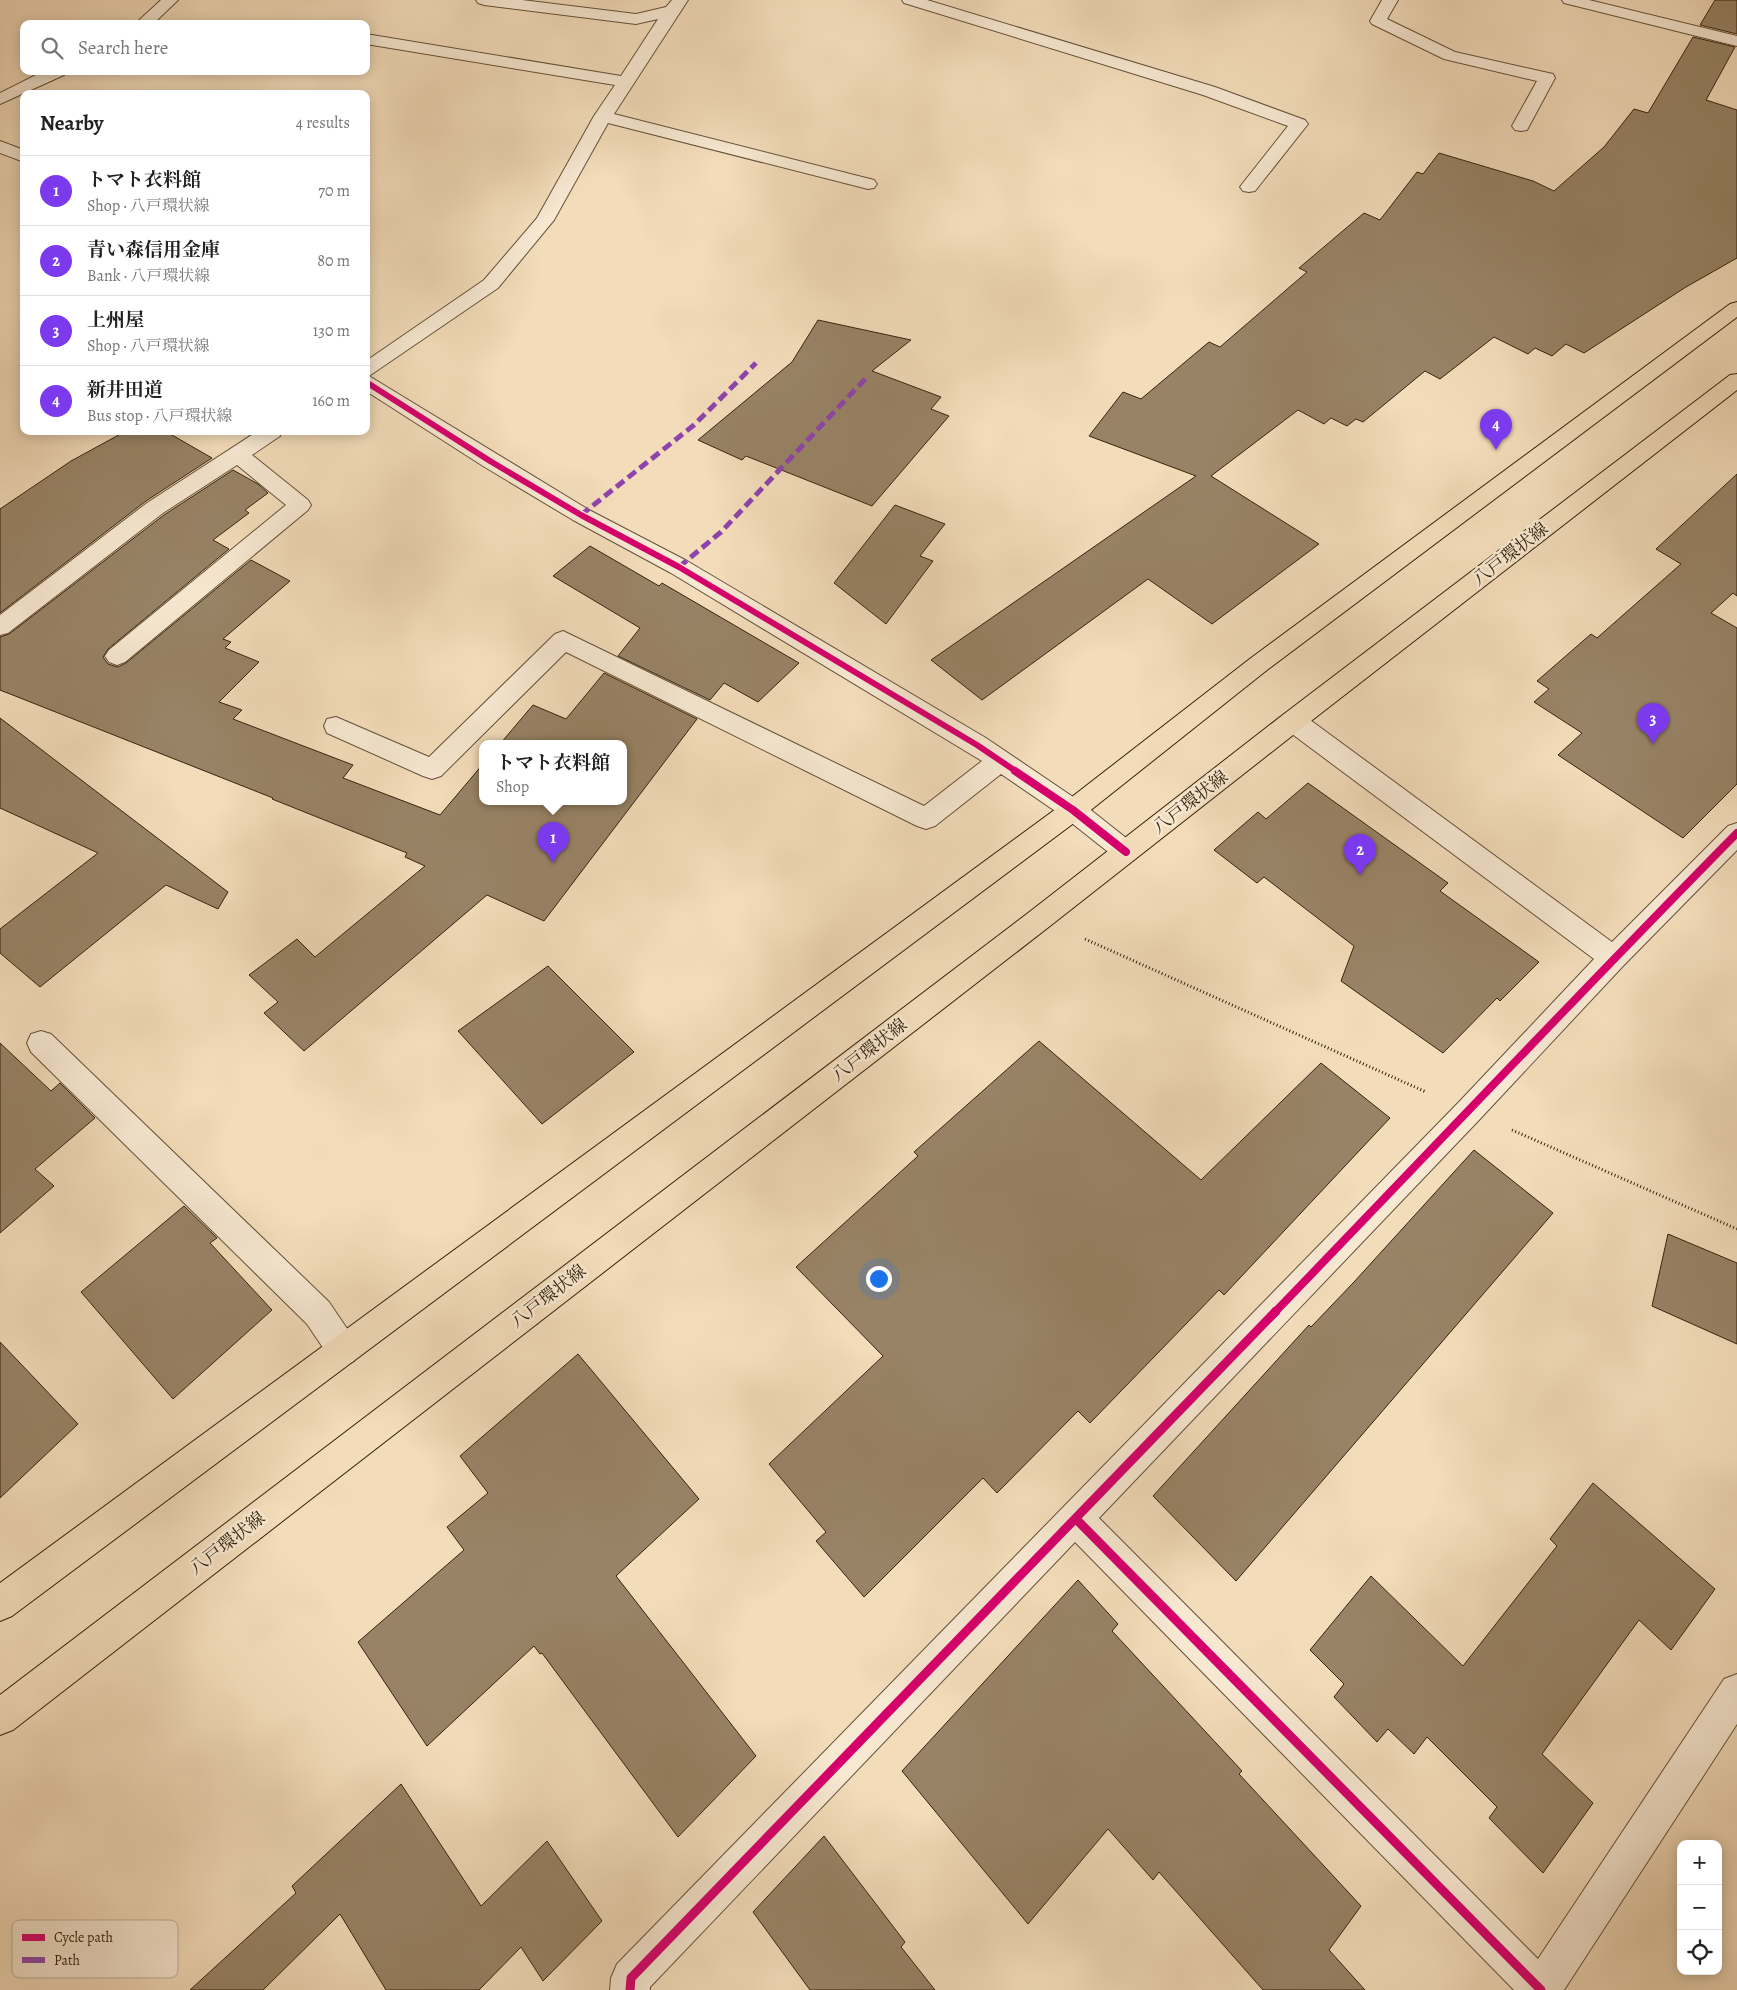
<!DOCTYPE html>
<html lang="en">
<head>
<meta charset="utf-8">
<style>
  body { margin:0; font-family:Alegreya,"Noto Serif JP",serif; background:#f2f2f2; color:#222 }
  .controls { position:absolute; right:15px; bottom:15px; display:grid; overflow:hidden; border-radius:10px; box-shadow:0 2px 12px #0003 }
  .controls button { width:45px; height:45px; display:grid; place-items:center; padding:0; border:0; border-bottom:1px solid #e0e0e0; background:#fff; color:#222; font:25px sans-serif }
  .you { position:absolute; left:878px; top:1278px; width:18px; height:18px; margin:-12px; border:4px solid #fff; border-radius:50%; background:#1a73e8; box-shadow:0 0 0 8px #1a73e833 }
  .badge { display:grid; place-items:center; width:32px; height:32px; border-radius:50%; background:#7c3aed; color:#fff; font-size:16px; font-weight:700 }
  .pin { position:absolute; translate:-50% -41px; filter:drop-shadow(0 1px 2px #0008) }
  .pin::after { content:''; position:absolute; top:26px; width:18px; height:15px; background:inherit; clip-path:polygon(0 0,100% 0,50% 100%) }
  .popup { position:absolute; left:479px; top:740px; width:148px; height:65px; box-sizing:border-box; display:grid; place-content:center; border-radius:10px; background:#fff; filter:drop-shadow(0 1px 4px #0005); font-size:16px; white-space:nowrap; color:#767676 }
  .popup b { font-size:19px; color:#222 }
  .popup::after { content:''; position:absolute; left:50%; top:100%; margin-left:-10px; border:10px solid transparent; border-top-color:#fff }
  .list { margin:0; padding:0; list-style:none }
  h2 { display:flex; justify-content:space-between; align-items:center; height:65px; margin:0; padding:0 20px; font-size:21px }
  h2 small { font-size:16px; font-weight:400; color:#767676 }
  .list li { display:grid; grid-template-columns:32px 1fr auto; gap:15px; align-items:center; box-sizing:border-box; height:70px; padding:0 20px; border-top:1px solid #e0e0e0 }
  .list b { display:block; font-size:19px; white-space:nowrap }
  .list p { margin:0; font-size:16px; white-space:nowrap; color:#767676 }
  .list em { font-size:16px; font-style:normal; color:#767676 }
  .icon { flex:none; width:28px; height:28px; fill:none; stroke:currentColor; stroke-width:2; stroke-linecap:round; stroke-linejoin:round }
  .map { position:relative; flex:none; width:1737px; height:1990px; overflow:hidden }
  .search { position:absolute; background:#fff; box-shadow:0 2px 12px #0003; left:20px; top:20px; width:350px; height:55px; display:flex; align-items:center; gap:12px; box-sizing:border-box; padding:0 18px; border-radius:10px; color:#767676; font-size:19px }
  .panel { position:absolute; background:#fff; box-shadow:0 2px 12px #0003; left:20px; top:90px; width:350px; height:345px; border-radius:10px }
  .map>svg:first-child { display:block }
  .building { fill:#988366; stroke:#36230c }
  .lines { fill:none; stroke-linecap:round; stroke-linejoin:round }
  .minor-casing { stroke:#655138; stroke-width:2 }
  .major-casing { stroke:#36230c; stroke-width:2 }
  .path { stroke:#36230c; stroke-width:3; stroke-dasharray:1 2.5; stroke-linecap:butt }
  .minor { fill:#f7e8d2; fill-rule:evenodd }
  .major { fill:#f3dcba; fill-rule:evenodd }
  .quiet { stroke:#8e44ad; stroke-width:5; stroke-dasharray:10 5; stroke-linecap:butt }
  .cycleway-far2-casing { stroke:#f7e8d2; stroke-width:9 }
  .cycleway-far1-casing { stroke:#f7e8d2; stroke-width:11 }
  .cycleway-casing { stroke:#f7e8d2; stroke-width:12 }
  .cycleway-far2 { stroke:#d6006c; stroke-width:6 }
  .cycleway-far1 { stroke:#d6006c; stroke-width:8 }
  .cycleway { stroke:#d6006c; stroke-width:9 }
  .labels { text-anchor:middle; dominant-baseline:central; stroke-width:5; stroke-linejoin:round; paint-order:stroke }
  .street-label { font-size:18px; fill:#36230c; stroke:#f7e8d2 }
  .key { fill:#f7e8d2; stroke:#bdad97; stroke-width:1 }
  .key-label { font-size:14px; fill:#36230c }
</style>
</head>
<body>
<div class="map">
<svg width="1737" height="1990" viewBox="0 0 1737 1990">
  <rect width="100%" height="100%" fill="#f3dcba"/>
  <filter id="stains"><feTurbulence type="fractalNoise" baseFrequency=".004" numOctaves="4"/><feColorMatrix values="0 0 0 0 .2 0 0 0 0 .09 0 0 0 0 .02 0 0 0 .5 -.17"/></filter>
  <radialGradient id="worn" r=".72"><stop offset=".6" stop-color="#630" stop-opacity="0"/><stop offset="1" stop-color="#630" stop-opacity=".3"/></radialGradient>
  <g class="building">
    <path d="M 1715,0 L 1737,0 L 1737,34 L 1700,25 Z"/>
    <path d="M 1693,37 L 1735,47 L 1706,100 L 1737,110 L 1737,258 L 1686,287 L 1584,353 L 1566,344 L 1552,356 L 1535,348 L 1528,354 L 1494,337 L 1440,379 L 1425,371 L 1363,422 L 1356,419 L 1347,426 L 1331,418 L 1324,424 L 1298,410 L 1211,476 L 1319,544 L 1212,624 L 1148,579 L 982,700 L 931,660 L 1196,476 L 1089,436 L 1123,392 L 1141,399 L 1209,342 L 1220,347 L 1307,272 L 1299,268 L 1364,213 L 1380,220 L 1417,172 L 1423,174 L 1439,153 L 1533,181 L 1554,191 L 1604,147 L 1634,109 L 1648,113 Z"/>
    <path d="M 818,320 L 911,340 L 872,371 L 941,397 L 931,409 L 949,416 L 872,506 L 746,456 L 742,460 L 698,440 L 792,362 Z"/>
    <path d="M 126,431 L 165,431 L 212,458 L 146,501 L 0,613 L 0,509 L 71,461 Z"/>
    <path d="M 233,470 L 258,484 L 268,493 L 245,510 L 249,513 L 213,540 L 229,549 L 108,649 L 103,657 L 108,664 L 118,667 L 126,663 L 251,560 L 290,581 L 223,639 L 231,642 L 225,648 L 259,662 L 219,702 L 242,710 L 233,719 L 353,765 L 343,778 L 440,815 L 483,764 L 483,802 L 623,802 L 623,744 L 500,744 L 533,705 L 566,719 L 604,673 L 697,719 L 544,921 L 487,895 L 304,1051 L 264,1013 L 278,1002 L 249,975 L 297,939 L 315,957 L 425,866 L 405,857 L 407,853 L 272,799 L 273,798 L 0,690 L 0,637 L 9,634 L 164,515 Z"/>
    <path d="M 1737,474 L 1737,596 L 1733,593 L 1711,613 L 1737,628 L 1737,784 L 1683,838 L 1558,755 L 1582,733 L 1534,702 L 1549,689 L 1537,681 L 1591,634 L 1597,638 L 1681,564 L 1656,549 Z"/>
    <path d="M 895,505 L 945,524 L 920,556 L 933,561 L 886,624 L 834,583 Z"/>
    <path d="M 590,546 L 659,586 L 662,583 L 799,663 L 758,702 L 724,683 L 710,700 L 618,656 L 640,628 L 553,576 Z"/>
    <path d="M 0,718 L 228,892 L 218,909 L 166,885 L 40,987 L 0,953 L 0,929 L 98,853 L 0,808 Z"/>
    <path d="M 1308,783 L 1448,883 L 1440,891 L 1539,962 L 1500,1001 L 1497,998 L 1443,1053 L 1341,981 L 1354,946 L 1264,877 L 1257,883 L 1214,850 L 1258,812 L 1266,819 Z"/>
    <path d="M 548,966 L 634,1052 L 542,1124 L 458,1031 Z"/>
    <path d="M 1039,1041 L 1201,1180 L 1321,1063 L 1390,1118 L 1224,1295 L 1219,1290 L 1090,1423 L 1078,1411 L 997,1493 L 983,1478 L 864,1597 L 816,1541 L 826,1532 L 769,1464 L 883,1356 L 796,1267 L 918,1156 L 914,1152 Z"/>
    <path d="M 0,1043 L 51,1091 L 60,1083 L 95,1118 L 35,1169 L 54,1186 L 0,1233 Z"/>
    <path d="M 1474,1150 L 1553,1213 L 1236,1581 L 1153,1496 L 1309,1325 L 1311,1327 L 1354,1282 Z"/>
    <path d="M 184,1206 L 217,1238 L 210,1243 L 272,1310 L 173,1399 L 81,1292 Z"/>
    <path d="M 1668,1234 L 1737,1263 L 1737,1344 L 1652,1306 Z"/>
    <path d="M 0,1342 L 78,1424 L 0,1498 Z"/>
    <path d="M 578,1354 L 699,1499 L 616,1576 L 756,1756 L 678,1837 L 542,1653 L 540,1654 L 534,1646 L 427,1746 L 358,1642 L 464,1550 L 447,1527 L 488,1493 L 460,1456 Z"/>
    <path d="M 1593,1483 L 1715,1589 L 1671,1650 L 1639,1620 L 1542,1754 L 1593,1803 L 1543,1873 L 1489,1818 L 1497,1807 L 1427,1737 L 1414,1754 L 1388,1729 L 1377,1742 L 1334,1697 L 1344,1684 L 1310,1650 L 1371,1576 L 1463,1666 L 1557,1546 L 1550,1539 Z"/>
    <path d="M 1078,1580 L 1118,1624 L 1112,1631 L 1242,1771 L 1239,1774 L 1361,1906 L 1329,1950 L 1365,1990 L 1263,1990 L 1159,1872 L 1153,1880 L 1108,1829 L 1028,1924 L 902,1771 Z"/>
    <path d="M 401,1784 L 481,1906 L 547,1841 L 602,1921 L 543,1981 L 521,1947 L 479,1990 L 386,1990 L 340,1914 L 263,1990 L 190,1990 L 296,1893 L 292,1886 Z"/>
    <path d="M 824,1836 L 905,1942 L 901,1947 L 935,1990 L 810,1990 L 753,1912 Z"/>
  </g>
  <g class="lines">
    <defs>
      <g id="minor">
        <path d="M 161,0 L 178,0 L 153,24 L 135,24 Z"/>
        <path d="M 476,0 L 522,0 L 636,14 L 666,7 L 672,0 L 688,0 L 614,114 L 874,180 L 877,184 L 874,188 L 868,189 L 608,123 L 554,220 L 498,288 L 369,376 L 589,510 L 687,561 L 986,738 L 1082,803 L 1135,845 L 1139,852 L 1135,859 L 1126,862 L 1117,859 L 1064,817 L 1001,774 L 935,826 L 926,829 L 917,826 L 566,652 L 441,776 L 432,779 L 423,776 L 327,733 L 324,726 L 327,719 L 336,717 L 429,757 L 555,634 L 563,631 L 924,806 L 982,761 L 671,573 L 573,520 L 483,466 L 366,391 L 366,361 L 484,280 L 537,218 L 594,116 L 615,85 L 366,44 L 366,34 L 621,76 L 658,19 L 636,24 L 484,5 L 478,3 Z"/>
        <path d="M 902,0 L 927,0 L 1215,87 L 1305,120 L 1308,124 L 1255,191 L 1249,192 L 1243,191 L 1240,187 L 1243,183 L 1288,126 L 1203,95 L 904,3 Z"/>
        <path d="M 1382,0 L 1398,0 L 1387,19 L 1455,52 L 1553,74 L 1555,78 L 1527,130 L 1521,131 L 1515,130 L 1512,126 L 1537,81 L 1444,59 L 1372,24 L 1370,21 Z"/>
        <path d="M 1562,0 L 1589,0 L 1737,36 L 1737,46 L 1564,3 Z"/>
        <path d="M 44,71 L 66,71 L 64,75 L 0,104 L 0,93 Z"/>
        <path d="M 0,141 L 24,150 L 24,162 L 0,153 Z"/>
        <path d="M 258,431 L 283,431 L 280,436 L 252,455 L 308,500 L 311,505 L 308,510 L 125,662 L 117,665 L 109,662 L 105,656 L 109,650 L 286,505 L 237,465 L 163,513 L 8,633 L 0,635 L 0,615 L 147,503 Z"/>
        <path d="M 1293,712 L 1302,714 L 1612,942 L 1728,826 L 1737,823 L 1737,850 L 1623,966 L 1479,1120 L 1099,1518 L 1538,1959 L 1724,1679 L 1737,1674 L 1737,1724 L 1564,1990 L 1514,1990 L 1075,1542 L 650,1987 L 650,1990 L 610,1990 L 611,1978 L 617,1964 L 1459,1102 L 1594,959 L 1284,728 L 1281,721 L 1284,714 Z"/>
        <path d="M 41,1031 L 51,1034 L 329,1302 L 354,1339 L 359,1350 L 354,1361 L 343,1366 L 332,1361 L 307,1324 L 31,1052 L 27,1043 L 31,1034 Z"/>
      </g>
      <g id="major">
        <path d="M 1737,302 L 1737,317 L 1267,670 L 1082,817 L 12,1616 L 0,1621 L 0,1583 L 1064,803 L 1251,658 L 1730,304 Z"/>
        <path d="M 1737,374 L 1737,390 L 1302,728 L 1050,926 L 13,1730 L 0,1735 L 0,1695 L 1032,910 L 1284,714 L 1730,375 Z"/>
      </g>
    </defs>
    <use href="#minor" class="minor-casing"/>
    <use href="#major" class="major-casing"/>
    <g class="path">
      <path d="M 1085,939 L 1426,1092"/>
      <path d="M 1512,1130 L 1737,1229"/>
    </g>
    <use href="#minor" class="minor"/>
    <use href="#major" class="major"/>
    <g class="quiet">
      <path d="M 581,515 L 694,425 L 756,363"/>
      <path d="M 679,567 L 721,532 L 867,377"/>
    </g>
    <defs>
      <path id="cycleway-far2" d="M 366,382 L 490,461 L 581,515 L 679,567 L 977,745 L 1017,772"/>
      <g id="cycleway-far1">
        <path d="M 1015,771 L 1073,810 L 1126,852"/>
        <path d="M 1275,1312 C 1429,1153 1581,991 1737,833"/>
      </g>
      <g id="cycleway">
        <path d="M 1076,1519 L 1541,1990"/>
        <path d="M 630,1990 L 631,1978 L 1276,1311"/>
      </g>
    </defs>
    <use href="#cycleway-far2" class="cycleway-far2-casing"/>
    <use href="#cycleway-far1" class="cycleway-far1-casing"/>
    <use href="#cycleway" class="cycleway-casing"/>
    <use href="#cycleway-far2" class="cycleway-far2"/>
    <use href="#cycleway-far1" class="cycleway-far1"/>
    <use href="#cycleway" class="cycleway"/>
  </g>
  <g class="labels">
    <g class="street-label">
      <text transform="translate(1510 554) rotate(-38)">八戸環状線</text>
      <text transform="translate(1190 802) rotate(-38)">八戸環状線</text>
      <text transform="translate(869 1050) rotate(-38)">八戸環状線</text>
      <text transform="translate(548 1296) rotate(-38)">八戸環状線</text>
      <text transform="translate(227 1543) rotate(-38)">八戸環状線</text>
    </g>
  </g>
  <rect x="12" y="1920" width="166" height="58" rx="8" class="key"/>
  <rect x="22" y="1934" width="23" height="7" fill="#d6006c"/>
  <rect x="22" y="1957" width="23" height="6" fill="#8e44ad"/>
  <g class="key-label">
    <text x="54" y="1942">Cycle path</text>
    <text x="54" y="1965">Path</text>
  </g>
  <rect width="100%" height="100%" filter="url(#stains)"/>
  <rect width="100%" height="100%" fill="url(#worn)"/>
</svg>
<div class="controls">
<button>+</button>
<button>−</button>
<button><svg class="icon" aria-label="locate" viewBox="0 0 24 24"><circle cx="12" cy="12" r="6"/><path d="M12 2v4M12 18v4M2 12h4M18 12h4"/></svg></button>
</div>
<div class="you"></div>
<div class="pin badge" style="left:553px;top:863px">1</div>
<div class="popup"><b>トマト衣料館</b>Shop</div>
<div class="pin badge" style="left:1360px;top:875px">2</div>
<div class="pin badge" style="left:1653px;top:744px">3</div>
<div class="pin badge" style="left:1496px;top:450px">4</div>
<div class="search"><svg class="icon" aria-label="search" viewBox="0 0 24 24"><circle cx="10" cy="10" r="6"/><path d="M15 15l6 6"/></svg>Search here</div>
<section class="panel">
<h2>Nearby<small>4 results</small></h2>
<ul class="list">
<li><span class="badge">1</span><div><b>トマト衣料館</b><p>Shop · 八戸環状線</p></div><em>70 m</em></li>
<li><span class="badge">2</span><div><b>青い森信用金庫</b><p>Bank · 八戸環状線</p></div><em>80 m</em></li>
<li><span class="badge">3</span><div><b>上州屋</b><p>Shop · 八戸環状線</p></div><em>130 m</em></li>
<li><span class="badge">4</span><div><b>新井田道</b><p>Bus stop · 八戸環状線</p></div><em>160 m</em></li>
</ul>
</section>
</div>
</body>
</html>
